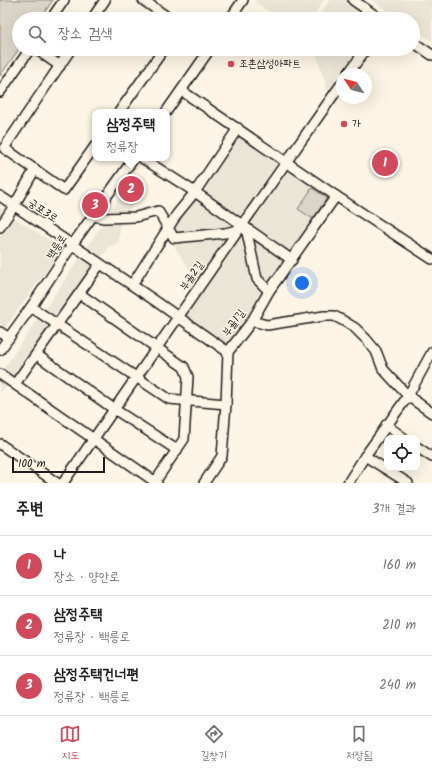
<!DOCTYPE html>
<html lang="ko">
<head>
<meta charset="utf-8">
<style>
  body { margin:0; font-family:Kalam,"Poor Story",sans-serif; background:#f6f6f6; color:#222 }
  .controls { position:absolute; right:12px; bottom:12px; display:grid; overflow:hidden; border-radius:8px; box-shadow:0 4px 16px #0002 }
  .controls button { width:36px; height:36px; display:grid; place-items:center; padding:0; border:0; border-bottom:1px solid #e0e0e0; background:#fff; color:#222; font:20px sans-serif }
  .compass { position:absolute; left:336px; top:68px; width:36px; height:36px; border-radius:50%; background:#fff; box-shadow:0 4px 16px #0002; rotate:305deg }
  .scale { position:absolute; left:12px; bottom:10px; width:93px; box-sizing:border-box; padding-left:4px; border:2px solid #1c1c1c; border-top:0; font-size:11px; line-height:14px; white-space:nowrap; color:#1c1c1c; -webkit-text-stroke:3px #fcf5e5; paint-order:stroke }
  .you { position:absolute; left:302px; top:283px; width:14px; height:14px; margin:-10px; border:3px solid #fff; border-radius:50%; background:#1a73e8; box-shadow:0 0 0 6px #1a73e833 }
  .badge { display:grid; place-items:center; width:26px; height:26px; border-radius:50%; background:#d1495b; color:#fff; font-size:13px; font-weight:700 }
  .pin { position:absolute; translate:-50% -50%; border:2px solid #fff; box-shadow:0 1px 4px #0006 }
  .popup { position:absolute; left:92px; top:109px; width:78px; height:52px; box-sizing:border-box; display:grid; place-content:center; border-radius:8px; background:#fff; filter:drop-shadow(0 1px 3px #0005); font-size:13px; white-space:nowrap; color:#767676 }
  .popup b { font-size:15px; color:#222 }
  .popup::after { content:''; position:absolute; left:50%; top:100%; margin-left:-8px; border:8px solid transparent; border-top-color:#fff }
  .list { margin:0; padding:0; list-style:none }
  h2 { display:flex; justify-content:space-between; align-items:center; height:52px; margin:0; padding:0 16px; font-size:17px }
  h2 small { font-size:13px; font-weight:400; color:#767676 }
  .list li { display:grid; grid-template-columns:26px 1fr auto; gap:12px; align-items:center; box-sizing:border-box; height:60px; padding:0 16px; border-top:1px solid #e0e0e0 }
  .list b { display:block; font-size:15px; white-space:nowrap }
  .list p { margin:0; font-size:13px; white-space:nowrap; color:#767676 }
  .list em { font-size:13px; font-style:normal; color:#767676 }
  .icon { flex:none; width:22px; height:22px; fill:none; stroke:currentColor; stroke-width:2; stroke-linecap:round; stroke-linejoin:round }
  .map { position:relative; flex:none; width:432px; height:483px; overflow:hidden }
  .search { position:absolute; background:#fff; box-shadow:0 4px 16px #0002; left:12px; right:12px; top:12px; height:44px; display:flex; align-items:center; gap:10px; box-sizing:border-box; padding:0 14px; border-radius:22px; color:#767676; font-size:15px }
  .sheet { height:232px; background:#fff }
  nav { display:flex; justify-content:space-around; align-items:center; box-sizing:border-box; height:56px; border-top:1px solid #e0e0e0; background:#fff; font-size:11px; color:#767676 }
  nav a { display:grid; justify-items:center; gap:2px }
  nav .on { color:#d1495b }
  .map>svg:first-child { display:block }
  .built { fill:#ebe5d6 }
  .green { fill:#dbd5c8; stroke:#7c7872 }
  .lines { fill:none; stroke-linecap:round; stroke-linejoin:round }
  .minor-casing { stroke:#1c1c1c; stroke-width:12 }
  .minor { stroke:#fcf5e5; stroke-width:9 }
  .poi-dot { fill:#d1495b; stroke:#fcf5e5; stroke-width:1.5 }
  .labels { text-anchor:middle; dominant-baseline:central; stroke-width:3; stroke-linejoin:round; paint-order:stroke }
  .poi-label { font-size:11px; fill:#1c1c1c; stroke:#fcf5e5; text-anchor:start }
  .street-label { font-size:11px; fill:#1c1c1c; stroke:#fcf5e5 }
</style>
</head>
<body>
<div class="map">
<svg width="432" height="483" viewBox="0 0 432 483">
  <rect width="100%" height="100%" fill="#fcf5e5"/>
  <filter id="ink" filterUnits="userSpaceOnUse"><feTurbulence type="fractalNoise" baseFrequency=".025" numOctaves="2"/><feDisplacementMap in="SourceGraphic" scale="8" xChannelSelector="R" yChannelSelector="G"/><feConvolveMatrix kernelMatrix="1 2 1 2 8 2 1 2 1" color-interpolation-filters="sRGB"/></filter>
  <g filter="url(#ink)">
    <g class="built">
      <path d="M 256,0 L 304,0 L 306,3 L 308,0 L 324,0 L 311,19 L 280,19 L 255,2 Z"/>
      <path d="M 330,0 L 345,0 L 371,19 L 317,19 Z"/>
      <path d="M 372,0 L 432,0 L 432,41 L 413,28 L 413,19 L 399,19 Z"/>
      <path d="M 313,49 L 358,49 L 328,92 L 315,50 Z"/>
      <path d="M 239,133 L 331,196 L 229,345 L 184,315 L 203,290 L 163,229 Z"/>
      <path d="M 128,185 L 140,194 L 127,214 L 120,221 L 119,242 L 109,247 L 15,380 L 0,392 L 0,374 L 86,249 Z"/>
      <path d="M 0,208 L 62,249 L 0,335 Z"/>
    </g>
    <g class="green">
      <path d="M 0,0 L 53,0 L 40,19 L 19,19 L 19,49 L 0,76 Z"/>
      <path d="M 312,188 L 327,198 L 313,219 L 298,209 Z"/>
    </g>
    <g class="lines">
      <defs>
        <g id="minor">
          <path d="M 143,0 L 170,19"/>
          <path d="M 353,0 L 380,19"/>
          <path d="M 51,19 L 64,0"/>
          <path d="M 92,19 L 105,0"/>
          <path d="M 230,19 L 243,0"/>
          <path d="M 413,42 L 432,55"/>
          <path d="M 36,49 L 60,66"/>
          <path d="M 71,49 L 4,148 L 64,190 L 95,146"/>
          <path d="M 348,74 L 366,49"/>
          <path d="M 182,91 L 336,196 L 432,259"/>
          <path d="M 0,92 L 30,49"/>
          <path d="M 119,112 L 164,49"/>
          <path d="M 166,112 L 210,49"/>
          <path d="M 142,158 L 195,192 L 292,260"/>
          <path d="M 0,196 L 154,300 L 228,352"/>
          <path d="M 94,216 L 104,218 L 136,217 L 158,211 L 174,238 L 225,233 L 238,230"/>
          <path d="M 0,227 L 14,206 L 35,169"/>
          <path d="M 246,228 L 257,279 L 269,291"/>
          <path d="M 132,285 L 177,214 L 195,192 L 238,128"/>
          <path d="M 80,294 L 184,367 L 188,377 L 184,439 L 155,482"/>
          <path d="M 31,307 L 169,399 L 226,404"/>
          <path d="M 252,321 L 267,325 L 324,316 L 334,316 L 342,320 L 355,328 L 366,339 L 376,351 L 383,369 L 408,396 L 432,413"/>
          <path d="M 0,332 L 9,338"/>
          <path d="M 0,350 L 31,307 L 72,245 L 134,158"/>
          <path d="M 37,355 L 114,409 L 177,450"/>
          <path d="M 0,374 L 157,483"/>
          <path d="M 15,384 L 100,264"/>
          <path d="M 386,425 L 404,438"/>
          <path d="M 0,444 L 57,483"/>
          <path d="M 417,447 L 432,457"/>
          <path d="M 365,456 L 408,483"/>
          <path d="M 63,483 L 242,225 L 342,83"/>
          <path d="M 204,483 L 222,456 L 226,404 L 228,352 L 252,321 L 269,291 L 336,196"/>
          <path d="M 348,483 L 365,456 L 408,396 L 432,352"/>
        </g>
      </defs>
      <use href="#minor" class="minor-casing"/>
      <use href="#minor" class="minor"/>
    </g>
  </g>
  <g class="poi-dot">
    <circle cx="231" cy="64" r="4"/>
    <circle cx="344" cy="124" r="4"/>
  </g>
  <g class="labels">
    <g class="poi-label">
      <text x="239" y="64">조촌삼성아파트</text>
      <text x="352" y="124">가</text>
    </g>
    <g class="street-label">
      <text transform="translate(43 211) rotate(34)">궁포3로</text>
      <text transform="translate(57 247) rotate(-56)">백릉로</text>
      <text transform="translate(192 276) rotate(-55)">부골2길</text>
      <text transform="translate(234 323) rotate(-54)">부골1길</text>
    </g>
  </g>
</svg>
<div class="controls">
<button><svg class="icon" aria-label="locate" viewBox="0 0 24 24"><circle cx="12" cy="12" r="6"/><path d="M12 2v4M12 18v4M2 12h4M18 12h4"/></svg></button>
</div>
<svg class="compass" viewBox="-18 -18 36 36"><path d="M0-13l5 13h-10z" fill="#e53935"/><path d="M0 13l5-13h-10z" fill="#767676"/></svg>
<div class="scale">100 m</div>
<div class="you"></div>
<div class="pin badge" style="left:385px;top:163px">1</div>
<div class="pin badge" style="left:131px;top:189px">2</div>
<div class="popup"><b>삼정주택</b>정류장</div>
<div class="pin badge" style="left:95px;top:205px">3</div>
<div class="search"><svg class="icon" aria-label="search" viewBox="0 0 24 24"><circle cx="10" cy="10" r="6"/><path d="M15 15l6 6"/></svg>장소 검색</div>
</div>
<section class="sheet">
<h2>주변<small>3개 결과</small></h2>
<ul class="list">
<li><span class="badge">1</span><div><b>나</b><p>장소 · 양안로</p></div><em>160 m</em></li>
<li><span class="badge">2</span><div><b>삼정주택</b><p>정류장 · 백릉로</p></div><em>210 m</em></li>
<li><span class="badge">3</span><div><b>삼정주택건너편</b><p>정류장 · 백릉로</p></div><em>240 m</em></li>
</ul>
</section>
<nav>
<a class="on"><svg class="icon" aria-label="map" viewBox="0 0 24 24"><path d="M3 6l6-2 6 2 6-2v14l-6 2-6-2-6 2zM9 4v14M15 6v14"/></svg>지도</a>
<a><svg class="icon" aria-label="directions" viewBox="0 0 24 24"><path d="M12 3l9 9-9 9-9-9zM9 14v-3h6M13 9l2 2-2 2"/></svg>길찾기</a>
<a><svg class="icon" aria-label="saved" viewBox="0 0 24 24"><path d="M7 4h10v16l-5-4-5 4z"/></svg>저장됨</a>
</nav>
</body>
</html>
